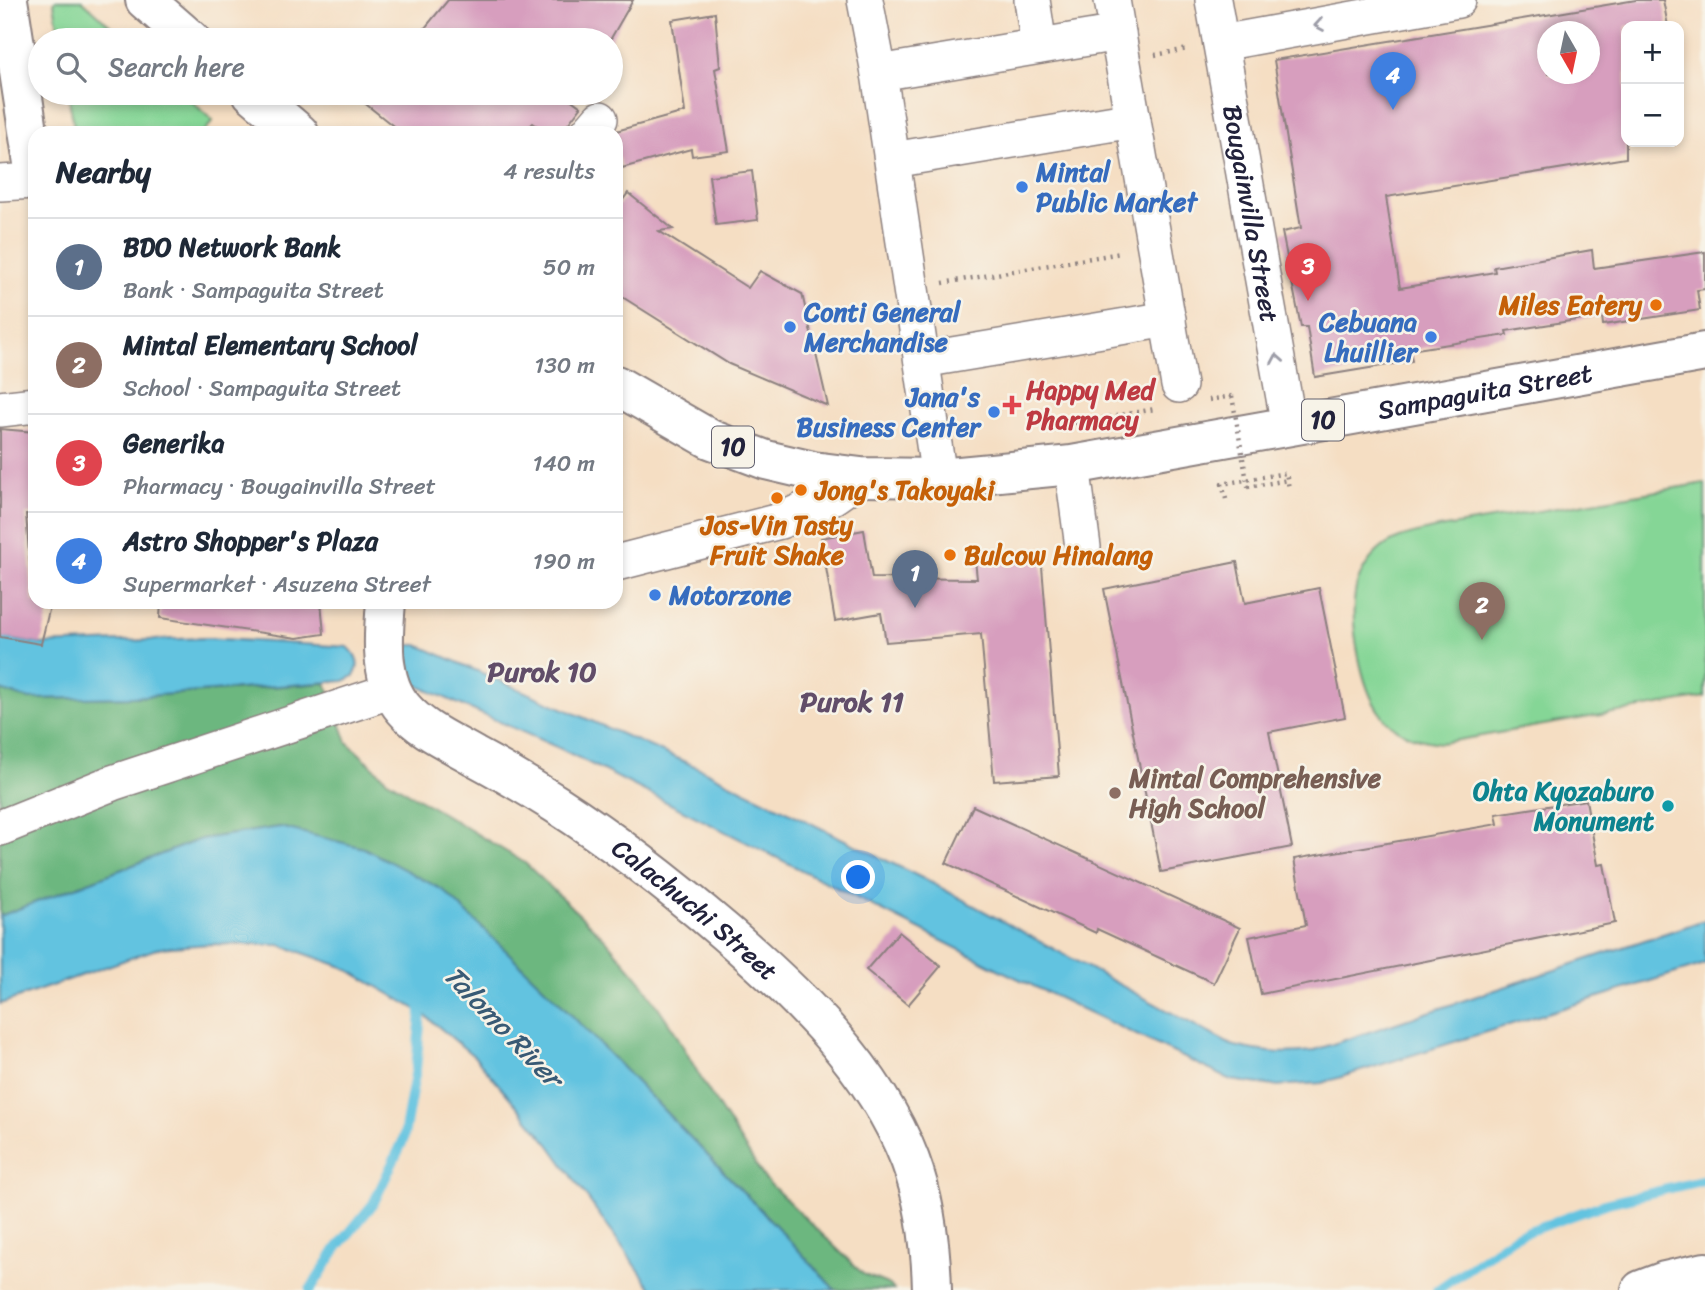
<!DOCTYPE html>
<html lang="en">
<head>
<meta charset="utf-8">
<style>
  body { margin:0; font-family:Sriracha,sans-serif; background:#f2f2f3; color:#1f2937 }
  .controls { position:absolute; right:21px; top:21px; display:grid; overflow:hidden; border-radius:14px; box-shadow:0 4px 10px #0003 }
  .controls button { width:63px; height:63px; display:grid; place-items:center; padding:0; border:0; border-bottom:2px solid #e0e1e3; background:#fff; color:#1f2937; font:35px sans-serif }
  .compass { position:absolute; left:1537px; top:21px; width:63px; height:63px; border-radius:50%; background:#fff; box-shadow:0 4px 10px #0003; rotate:171deg }
  .you { position:absolute; left:859px; top:878px; width:24px; height:24px; margin:-18px; border:5px solid #fff; border-radius:50%; background:#1a73e8; box-shadow:0 0 0 10px #1a73e833 }
  .badge { display:grid; place-items:center; width:46px; height:46px; border-radius:50%; background:#0f766e; color:#fff; font-size:23px; font-weight:700 }
  .pin { position:absolute; translate:-50% -58px; filter:drop-shadow(0 2px 4px #0008) }
  .pin::after { content:''; position:absolute; top:37px; width:24px; height:21px; background:inherit; clip-path:polygon(0 0,100% 0,50% 100%) }
  .list { margin:0; padding:0; list-style:none }
  h2 { display:flex; justify-content:space-between; align-items:center; height:91px; margin:0; padding:0 28px; font-size:30px }
  h2 small { font-size:23px; font-weight:400; color:#747a83 }
  .list li { display:grid; grid-template-columns:46px 1fr auto; gap:21px; align-items:center; box-sizing:border-box; height:98px; padding:0 28px; border-top:2px solid #e0e1e3 }
  .list b { display:block; font-size:26px; white-space:nowrap }
  .list p { margin:0; font-size:23px; white-space:nowrap; color:#747a83 }
  .list em { font-size:23px; font-style:normal; color:#747a83 }
  .icon { flex:none; width:38px; height:38px; fill:none; stroke:currentColor; stroke-width:2; stroke-linecap:round; stroke-linejoin:round }
  .map { position:relative; flex:none; width:1705px; height:1290px; overflow:hidden }
  .search { position:absolute; background:#fff; box-shadow:0 4px 10px #0003; left:28px; top:28px; width:595px; height:77px; display:flex; align-items:center; gap:18px; box-sizing:border-box; padding:0 24px; border-radius:38px; color:#747a83; font-size:26px }
  .panel { position:absolute; background:#fff; box-shadow:0 4px 10px #0003; left:28px; top:126px; width:595px; height:483px; border-radius:21px }
  .map>svg:first-child { display:block }
  .green { fill:#85d696; stroke:#547c68; stroke-width:2 }
  .forest { fill:#6cb77f; stroke:#476c5d; stroke-width:2 }
  .water { fill:#62c3e0; stroke:#42728e; stroke-width:2 }
  .lines { fill:none; stroke-linecap:round; stroke-linejoin:round }
  .stream { stroke:#62c3e0; stroke-width:10 }
  .building { fill:#d79ebe; fill-rule:evenodd }
  .minor-casing { stroke:#8c807f; stroke-width:38 }
  .major-casing { stroke:#8c807f; stroke-width:42 }
  .highway-casing { stroke:#8c807f; stroke-width:42 }
  .path { stroke:#8c807f; stroke-width:4.5; stroke-dasharray:2 5; stroke-linecap:butt }
  .minor { stroke:#fff; stroke-width:35 }
  .major { stroke:#fff; stroke-width:38 }
  .highway { stroke:#fff; stroke-width:38 }
  .path-bridge { stroke:#8c807f; stroke-width:4.5; stroke-dasharray:2 5; stroke-linecap:butt }
  .oneway { stroke:#9c9ca7 }
  .shop-dot { fill:#3f7fe0; stroke:#f7f3e8; stroke-width:2.5 }
  .food-dot { fill:#e8710a; stroke:#f7f3e8; stroke-width:2.5 }
  .health-dot { fill:#e0444e; stroke:#f7f3e8; stroke-width:2.5 }
  .education-dot { fill:#8d6e63; stroke:#f7f3e8; stroke-width:2.5 }
  .culture-dot { fill:#0f9aa8; stroke:#f7f3e8; stroke-width:2.5 }
  .labels { text-anchor:middle; dominant-baseline:central; stroke-width:5; stroke-linejoin:round; paint-order:stroke }
  .shield { fill:#f7f3e8; stroke:#62616f; stroke-width:2 }
  .shield-label { font-size:24px; font-weight:bold; fill:#22223b }
  .shop-label { font-size:26px; font-weight:bold; fill:#366cbe; stroke:#f7f3e8; text-anchor:start }
  .street-label { font-size:26px; fill:#22223b; stroke:#f7f3e8 }
  .food-label { font-size:26px; font-weight:bold; fill:#c56008; stroke:#f7f3e8; text-anchor:start }
  .health-label { font-size:26px; font-weight:bold; fill:#be3a42; stroke:#f7f3e8; text-anchor:start }
  .education-label { font-size:26px; font-weight:bold; fill:#785e54; stroke:#f7f3e8; text-anchor:start }
  .culture-label { font-size:26px; font-weight:bold; fill:#0d838f; stroke:#f7f3e8; text-anchor:end }
  .neighbourhood-label { font-size:28px; font-weight:bold; fill:#614d69; stroke:#f7f3e8 }
  .water-label { font-size:28px; font-style:italic; fill:#385a75; stroke:#f7f3e8 }
</style>
</head>
<body>
<div class="map">
<svg width="1705" height="1290" viewBox="0 0 1705 1290">
  <rect width="100%" height="100%" fill="#f7f3e8"/>
  <filter id="ink" filterUnits="userSpaceOnUse"><feTurbulence type="fractalNoise" baseFrequency=".0143" numOctaves="2"/><feDisplacementMap in="SourceGraphic" scale="14" xChannelSelector="R" yChannelSelector="G"/><feConvolveMatrix kernelMatrix="1 2 1 2 8 2 1 2 1" color-interpolation-filters="sRGB"/></filter>
  <filter id="wash" filterUnits="userSpaceOnUse"><feTurbulence type="fractalNoise" baseFrequency=".00686" numOctaves="4" result="noise"/><feDisplacementMap in="SourceGraphic" scale="28" xChannelSelector="R" yChannelSelector="G"/><feGaussianBlur stdDeviation="1.57" result="paint"/><feColorMatrix in="noise" values="0 0 0 0 0 0 0 0 0 0 0 0 0 0 0 0 0 1.4 0 .05"/><feComposite in="paint" operator="in"/></filter>
  <g filter="url(#wash)">
    <rect width="100%" height="100%" fill="#f5dec3"/>
    <g class="green">
      <path d="M 56,0 L 82,0 L 126,40 L 60,40 L 54,3 Z"/>
      <path d="M 68,93 L 183,93 L 213,121 L 203,133 L 75,133 Z"/>
      <path d="M 1705,483 L 1705,697 L 1441,743 C 1417,740 1395,734 1380,713 C 1361,687 1350,625 1355,593 C 1357,578 1367,561 1378,551 C 1393,537 1414,534 1433,529 Z"/>
    </g>
    <path class="forest" d="M 326,683 L 347,742 L 386,779 L 525,863 L 605,939 L 640,980 L 675,1032 L 703,1082 L 765,1179 L 863,1274 L 890,1285 L 894,1290 L 835,1290 L 778,1228 L 556,999 L 443,890 L 280,827 L 201,839 L 0,916 L 0,690 L 30,699 L 133,697 Z"/>
    <g class="water">
      <path d="M 0,637 L 41,644 L 206,638 L 348,647 C 358,656 361,665 354,676 L 344,681 L 133,697 L 30,699 L 0,690 Z"/>
      <path d="M 409,645 L 418,645 L 699,768 L 932,883 L 1231,1045 C 1259,1052 1283,1055 1312,1051 L 1705,920 L 1705,964 L 1322,1083 L 1274,1086 L 1231,1080 L 1002,971 L 561,749 L 409,682 L 405,678 L 403,651 Z"/>
      <path d="M 280,827 L 364,848 L 443,890 L 556,999 L 778,1228 L 835,1290 L 653,1290 L 549,1144 L 476,1058 L 421,1012 L 343,967 L 280,945 L 210,944 L 159,948 L 0,1004 L 0,916 L 201,839 Z"/>
    </g>
    <g class="lines">
      <g class="stream">
        <path d="M 310,1290 L 337,1248 L 373,1204 L 403,1141 L 416,1069 L 421,1012 L 419,1000"/>
        <path d="M 1437,1290 L 1515,1236 L 1608,1203 L 1705,1180"/>
      </g>
    </g>
    <g id="blocks">
      <g class="building">
        <path d="M 448,0 L 633,0 L 610,40 L 415,40 Z"/>
        <path d="M 1636,0 L 1663,0 L 1668,26 L 1626,26 L 1626,158 L 1386,197 L 1400,288 L 1495,272 L 1494,267 L 1592,250 L 1594,268 L 1705,252 L 1705,289 L 1697,290 L 1700,310 L 1603,325 L 1602,316 L 1506,331 L 1507,335 L 1410,350 L 1412,361 L 1315,377 L 1307,327 L 1301,327 L 1282,232 L 1301,228 L 1274,60 ZM 1548,32 L 1590,32 L 1590,74 L 1548,74 Z"/>
        <path d="M 715,13 L 720,67 L 715,69 L 729,151 L 692,156 L 691,149 L 622,168 L 616,147 L 616,131 L 685,112 L 672,20 Z"/>
        <path d="M 352,93 L 562,93 L 581,107 L 561,133 L 547,133 L 533,123 L 523,133 L 402,133 Z"/>
        <path d="M 752,171 L 758,220 L 716,225 L 709,176 Z"/>
        <path d="M 628,193 L 673,229 L 659,231 L 748,288 L 760,271 L 802,294 L 828,406 L 729,364 L 616,293 L 616,203 L 619,205 Z"/>
        <path d="M 0,429 L 35,432 L 35,514 L 26,514 L 33,602 L 51,602 L 41,644 L 0,637 Z"/>
        <path d="M 864,530 L 872,578 L 977,579 L 975,559 L 1041,554 L 1059,776 L 994,781 L 981,634 L 886,642 L 881,613 L 835,621 L 821,538 Z"/>
        <path d="M 1237,562 L 1245,603 L 1319,588 L 1345,717 L 1269,732 L 1292,847 L 1161,872 L 1104,589 Z"/>
        <path d="M 161,602 L 321,602 L 324,634 L 297,638 L 160,618 Z"/>
        <path d="M 1586,800 L 1598,865 L 1604,864 L 1615,923 L 1261,994 L 1249,937 L 1306,925 L 1294,859 L 1498,824 L 1496,814 Z"/>
        <path d="M 973,806 L 1240,928 L 1214,983 L 1097,929 L 1096,933 L 946,863 Z"/>
        <path d="M 899,932 L 941,966 L 908,1005 L 866,970 Z"/>
      </g>
    </g>
  </g>
  <g filter="url(#ink)">
    <use href="#blocks" fill-opacity="0" stroke="#8c807f" stroke-width="2"/>
    <g class="lines">
      <defs>
        <g id="minor">
          <path d="M 865,0 L 879,73 L 939,478"/>
          <path d="M 1032,0 L 1039,46"/>
          <path d="M 1112,0 L 1179,385"/>
          <path id="s1" d="M 1213,0 L 1289,426"/>
          <path d="M 1221,43 L 1458,0"/>
          <path d="M 879,73 L 1118,33"/>
          <path d="M 588,133 L 600,119"/>
          <path d="M 893,160 L 1133,120"/>
          <path d="M 0,183 L 35,181"/>
          <path d="M 922,360 L 1168,319"/>
          <path d="M 0,409 L 35,405"/>
          <path d="M 1072,465 L 1083,547"/>
          <path d="M 616,563 L 780,521 L 834,496 L 861,477"/>
          <path d="M 0,828 L 112,783 L 393,690"/>
        </g>
        <g id="major">
          <path d="M 8,0 L 35,176"/>
          <path id="s2" d="M 386,602 C 383,637 379,681 404,709 C 422,730 450,742 474,756 C 502,771 529,787 556,804 C 618,844 669,884 725,932 C 798,995 874,1067 910,1160 C 925,1200 931,1247 932,1290"/>
          <path d="M 1641,1290 L 1665,1281 L 1705,1272"/>
        </g>
        <g id="highway">
          <path d="M 145,0 L 191,40"/>
          <path d="M 252,93 L 299,133"/>
          <path id="s3" d="M 616,385 L 710,439 L 766,460 L 813,471 L 861,477 L 939,478 L 1072,465 L 1705,352"/>
        </g>
      </defs>
      <use href="#minor" class="minor-casing"/>
      <use href="#major" class="major-casing"/>
      <use href="#highway" class="highway-casing"/>
      <g class="path">
        <path d="M 1155,55 L 1188,49"/>
        <path d="M 943,283 L 1121,253"/>
        <path d="M 1209,400 L 1232,396"/>
        <path d="M 1047,428 L 1155,409"/>
        <path d="M 1248,487 L 1288,480"/>
        <path d="M 1226,499 L 1222,484 L 1286,473 L 1289,488"/>
      </g>
      <use href="#minor" class="minor"/>
      <use href="#major" class="major"/>
      <use href="#highway" class="highway"/>
      <path class="path-bridge" d="M 1232,396 L 1248,487"/>
    </g>
    <defs><path id="oneway-chevron" d="M-2-3.5L2.5 0L-2 3.5" fill="none" stroke-width="1.6" stroke-linecap="round" stroke-linejoin="round" transform="scale(1.75)"/></defs>
    <g class="oneway">
      <use href="#oneway-chevron" transform="translate(1319 25) rotate(170)"/>
      <use href="#oneway-chevron" transform="translate(1277 359) rotate(-100)"/>
    </g>
  </g>
  <g class="shop-dot">
    <circle cx="1022" cy="187" r="7"/>
    <circle cx="790" cy="327" r="7"/>
    <circle cx="1431" cy="337" r="7"/>
    <circle cx="994" cy="412" r="7"/>
    <circle cx="655" cy="595" r="7"/>
  </g>
  <g class="food-dot">
    <circle cx="1656" cy="305" r="7"/>
    <circle cx="801" cy="490" r="7"/>
    <circle cx="777" cy="498" r="7"/>
    <circle cx="950" cy="555" r="7"/>
  </g>
  <path class="health-dot" d="M1008.5 394.5h7v7h7v7h-7v7h-7v-7h-7v-7h7z"/>
  <circle class="education-dot" cx="1115" cy="793" r="7"/>
  <circle class="culture-dot" cx="1668" cy="806" r="7"/>
  <g class="labels">
    <g class="shield">
      <rect x="1302" y="399.5" width="42" height="41" rx="5"/>
      <rect x="712" y="426.5" width="42" height="41" rx="5"/>
    </g>
    <g class="shield-label">
      <text x="1323" y="420">10</text>
      <text x="733" y="447">10</text>
    </g>
    <g class="shop-label">
      <text x="1036" y="172">Mintal<tspan x="1036" dy="30">Public Market</tspan></text>
      <text x="804" y="312">Conti General<tspan x="804" dy="30">Merchandise</tspan></text>
      <text x="1417" y="322" text-anchor="end">Cebuana<tspan x="1417" dy="30">Lhuillier</tspan></text>
      <text x="980" y="397" text-anchor="end">Jana's<tspan x="980" dy="30">Business Center</tspan></text>
      <text x="669" y="595">Motorzone</text>
    </g>
    <g class="street-label">
      <text stroke="none"><textPath href="#s1" startOffset="217">Bougainvilla Street</textPath></text>
      <text stroke="none"><textPath href="#s3" startOffset="896">Sampaguita Street</textPath></text>
      <text stroke="none"><textPath href="#s2" startOffset="466">Calachuchi Street</textPath></text>
    </g>
    <g class="food-label">
      <text x="1642" y="305" text-anchor="end">Miles Eatery</text>
      <text x="815" y="490">Jong's Takoyaki</text>
      <text x="777" y="525" text-anchor="middle">Jos-Vin Tasty<tspan x="777" dy="30">Fruit Shake</tspan></text>
      <text x="964" y="555">Bulcow Hinalang</text>
    </g>
    <g class="health-label">
      <text x="1026" y="390">Happy Med<tspan x="1026" dy="30">Pharmacy</tspan></text>
    </g>
    <g class="education-label">
      <text x="1129" y="778">Mintal Comprehensive<tspan x="1129" dy="30">High School</tspan></text>
    </g>
    <g class="culture-label">
      <text x="1654" y="791">Ohta Kyozaburo<tspan x="1654" dy="30">Monument</tspan></text>
    </g>
    <g class="neighbourhood-label">
      <text x="542" y="671">Purok 10</text>
      <text x="852" y="701">Purok 11</text>
    </g>
    <g class="water-label">
      <text transform="translate(503 1026) rotate(46)">Talomo River</text>
    </g>
  </g>
</svg>
<div class="controls">
<button>+</button>
<button>−</button>
</div>
<svg class="compass" viewBox="-18 -18 36 36"><path d="M0-13l5 13h-10z" fill="#e53935"/><path d="M0 13l5-13h-10z" fill="#747a83"/></svg>
<div class="you"></div>
<div class="pin badge" style="left:915px;top:608px;background:#5c6f8a">1</div>
<div class="pin badge" style="left:1482px;top:640px;background:#8d6e63">2</div>
<div class="pin badge" style="left:1308px;top:301px;background:#e0444e">3</div>
<div class="pin badge" style="left:1393px;top:110px;background:#3f7fe0">4</div>
<div class="search"><svg class="icon" aria-label="search" viewBox="0 0 24 24"><circle cx="10" cy="10" r="6"/><path d="M15 15l6 6"/></svg>Search here</div>
<section class="panel">
<h2>Nearby<small>4 results</small></h2>
<ul class="list">
<li><span class="badge" style="background:#5c6f8a">1</span><div><b>BDO Network Bank</b><p>Bank · Sampaguita Street</p></div><em>50 m</em></li>
<li><span class="badge" style="background:#8d6e63">2</span><div><b>Mintal Elementary School</b><p>School · Sampaguita Street</p></div><em>130 m</em></li>
<li><span class="badge" style="background:#e0444e">3</span><div><b>Generika</b><p>Pharmacy · Bougainvilla Street</p></div><em>140 m</em></li>
<li><span class="badge" style="background:#3f7fe0">4</span><div><b>Astro Shopper's Plaza</b><p>Supermarket · Asuzena Street</p></div><em>190 m</em></li>
</ul>
</section>
</div>
</body>
</html>
